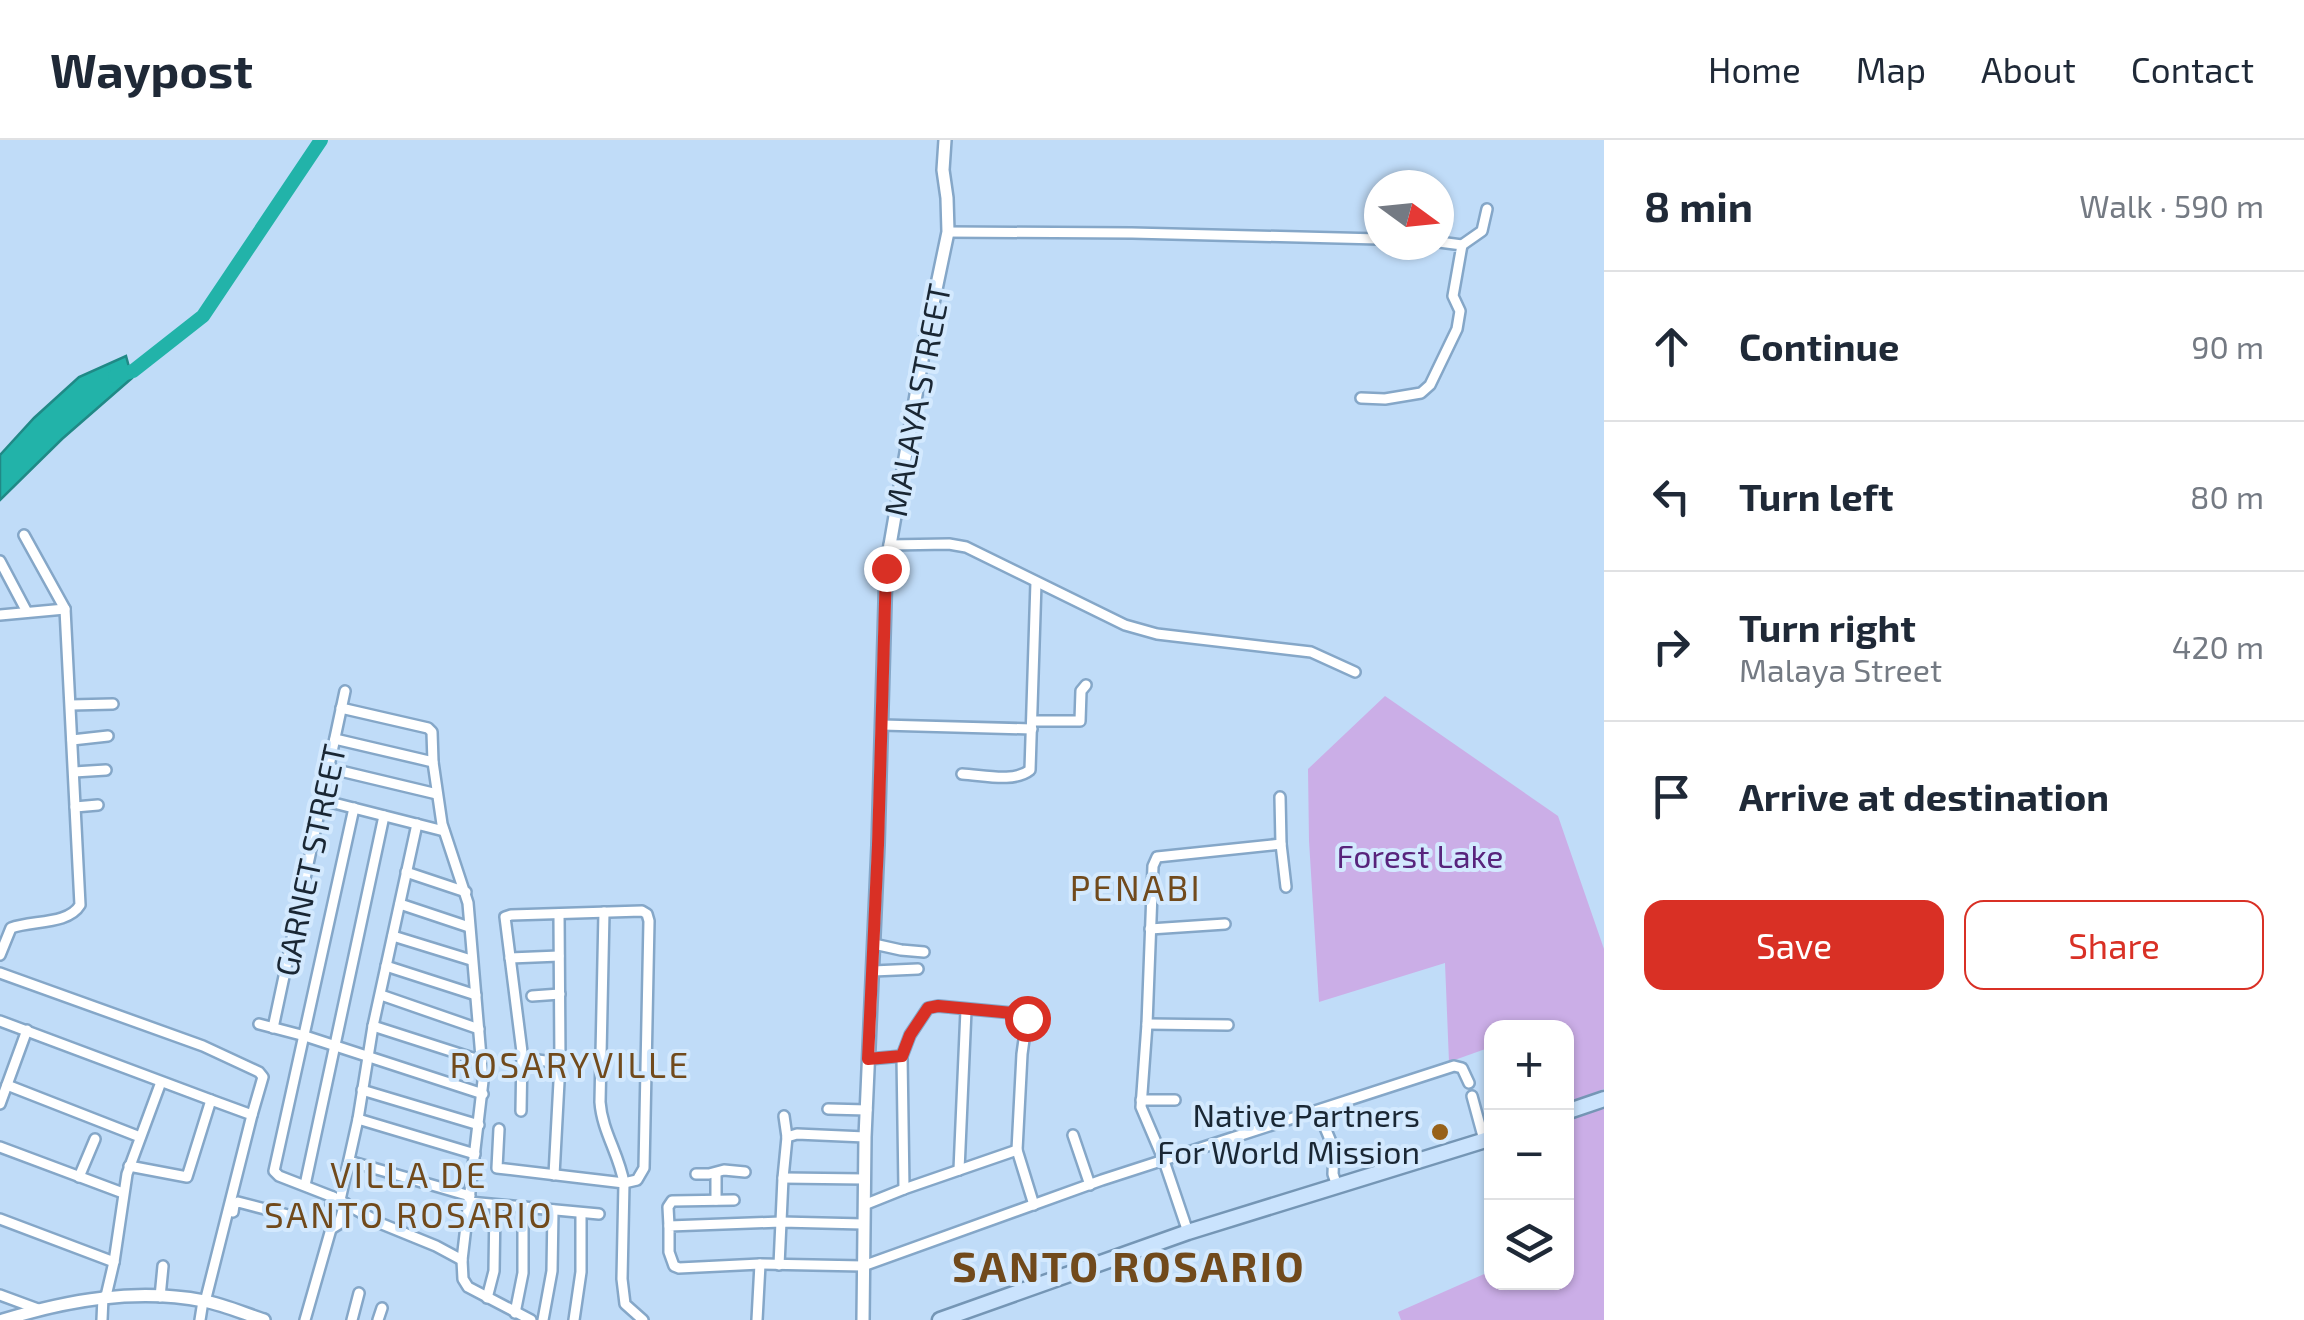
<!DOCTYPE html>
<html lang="en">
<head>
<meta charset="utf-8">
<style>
  body { margin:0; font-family:"Exo 2",sans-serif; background:#f6f6f7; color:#1f2937 }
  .controls { position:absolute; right:30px; bottom:30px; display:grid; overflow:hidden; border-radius:20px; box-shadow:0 2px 8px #0004 }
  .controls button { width:90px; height:90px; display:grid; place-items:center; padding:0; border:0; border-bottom:2px solid #e0e1e3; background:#fff; color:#1f2937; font:50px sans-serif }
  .compass { position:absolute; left:1364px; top:30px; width:90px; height:90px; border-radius:50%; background:#fff; box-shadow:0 2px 8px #0004; rotate:105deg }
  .stop { position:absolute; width:30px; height:30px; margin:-22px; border:8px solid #d93025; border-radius:50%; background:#fff }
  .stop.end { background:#d93025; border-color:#fff; box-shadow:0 2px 10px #0008 }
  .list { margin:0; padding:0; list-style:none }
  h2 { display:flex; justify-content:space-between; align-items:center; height:130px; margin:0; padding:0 40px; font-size:42px }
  h2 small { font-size:32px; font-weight:400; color:#747a83 }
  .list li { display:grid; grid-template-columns:65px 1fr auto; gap:30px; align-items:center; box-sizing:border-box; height:150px; padding:0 40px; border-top:2px solid #e0e1e3 }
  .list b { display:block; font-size:38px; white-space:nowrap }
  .list p { margin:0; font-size:32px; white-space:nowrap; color:#747a83 }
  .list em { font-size:32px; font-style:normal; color:#747a83 }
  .actions { display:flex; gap:20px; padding:30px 40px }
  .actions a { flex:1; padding:22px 0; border:2px solid #d93025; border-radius:20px; text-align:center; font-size:35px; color:#d93025 }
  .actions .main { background:#d93025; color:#fff }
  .icon { flex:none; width:55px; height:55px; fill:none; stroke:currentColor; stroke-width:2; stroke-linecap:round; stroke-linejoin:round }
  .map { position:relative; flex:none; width:1604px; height:1180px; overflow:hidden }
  header { display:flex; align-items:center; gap:60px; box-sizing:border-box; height:140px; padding:0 50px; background:#fff; border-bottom:2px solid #e0e1e3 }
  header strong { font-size:48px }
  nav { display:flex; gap:55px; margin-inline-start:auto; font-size:35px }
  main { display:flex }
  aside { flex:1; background:#fff }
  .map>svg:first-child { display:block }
  .green { fill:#cbaee7 }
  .water { fill:#22b3a9; stroke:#208986; stroke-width:2.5 }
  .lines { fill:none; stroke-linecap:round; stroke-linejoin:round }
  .river { stroke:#22b3a9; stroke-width:14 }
  .minor-casing { stroke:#85a7c8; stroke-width:14 }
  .tertiary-casing { stroke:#85a7c8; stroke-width:16 }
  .primary-casing { stroke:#7596b5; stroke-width:19 }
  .minor { stroke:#fff; stroke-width:9 }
  .tertiary { stroke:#fff; stroke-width:11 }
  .primary { stroke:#cae3fd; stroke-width:14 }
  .route { stroke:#d93025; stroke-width:12 }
  .poi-dot { fill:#976119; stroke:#d3e9fe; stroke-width:4 }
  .labels { text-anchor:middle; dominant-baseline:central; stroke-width:8; stroke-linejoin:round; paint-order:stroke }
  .street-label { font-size:32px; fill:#1a2734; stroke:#d3e9fe }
  .park-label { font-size:32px; fill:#58247c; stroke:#d3e9fe }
  .poi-label { font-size:32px; fill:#1a2734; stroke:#d3e9fe; text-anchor:end }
  .neighbourhood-label { font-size:35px; letter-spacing:2.5px; fill:#714a1c; stroke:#d3e9fe }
  .district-label { font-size:42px; font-weight:bold; letter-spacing:2.5px; fill:#714a1c; stroke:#d3e9fe }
</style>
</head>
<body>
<header>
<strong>Waypost</strong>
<nav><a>Home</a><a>Map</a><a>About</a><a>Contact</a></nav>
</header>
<main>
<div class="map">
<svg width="1604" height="1180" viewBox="0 0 1604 1180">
  <rect width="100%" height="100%" fill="#c0dcf8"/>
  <g class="green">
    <path d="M 1385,556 L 1558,676 L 1604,809 L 1604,949 L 1567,963 L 1566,888 L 1492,888 L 1491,907 L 1449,922 L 1445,823 L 1319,862 L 1309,701 L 1308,629 Z"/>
    <path d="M 1604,966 L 1604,1180 L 1401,1180 L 1398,1172 L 1491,1131 L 1492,1142 L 1566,1142 L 1567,980 Z"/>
  </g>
  <path class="water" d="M 126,216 L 132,238 L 62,299 L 0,360 L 0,315 L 34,278 L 79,237 Z"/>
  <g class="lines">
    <path class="river" d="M 115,236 L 133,231 L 203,176 L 321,0"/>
    <defs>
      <g id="minor">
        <path d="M 948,92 L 1132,93 L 1379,99"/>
        <path d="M 1462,105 L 1482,91 L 1487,69"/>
        <path d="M 1361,258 L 1385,259 L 1421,253 L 1430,245 L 1457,189 L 1460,171 L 1453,156 L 1462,105 L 1439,102"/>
        <path d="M 889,405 L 949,404 L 966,407 L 1125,485 L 1157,494 L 1311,512 L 1355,532"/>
        <path d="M 0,421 L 27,472"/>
        <path d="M 0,475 L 65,469"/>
        <path d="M 71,565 L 113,564"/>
        <path d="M 341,568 L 428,588 L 432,592 L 433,622 L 442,684 L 468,763 L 483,941 L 462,1120 L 463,1139 L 468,1147 L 531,1180"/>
        <path d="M 1032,581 L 1080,581 L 1081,551 L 1086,545"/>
        <path d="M 882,585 L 1032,589"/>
        <path d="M 335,599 L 433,622"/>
        <path d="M 72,600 L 108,596"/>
        <path d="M 328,628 L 437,654"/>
        <path d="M 74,632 L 106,630"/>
        <path d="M 962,634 C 983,635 1014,643 1030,630 L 1036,442"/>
        <path d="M 1280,657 L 1281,704 L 1286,747"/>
        <path d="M 322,660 L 444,691"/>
        <path d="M 75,667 L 98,665"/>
        <path d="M 354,668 L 274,1031 L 279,1036 L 333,1057 L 382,1084 L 436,1106 L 462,1120"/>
        <path d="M 406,732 L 466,752"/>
        <path d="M 400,764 L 469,787"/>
        <path d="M 604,772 L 600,962 C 602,991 619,1014 624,1043 L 622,1139 L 625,1164 L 643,1180"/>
        <path d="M 1150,789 L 1225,784"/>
        <path d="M 393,796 L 471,820"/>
        <path d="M 874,804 L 901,810 L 924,812"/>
        <path d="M 0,815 L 11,788 C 32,780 68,785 80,765 L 65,469 L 24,395"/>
        <path d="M 510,818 L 559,816"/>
        <path d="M 386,826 L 476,855"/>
        <path d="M 873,831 L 918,829"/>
        <path d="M 0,833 L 203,906 L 259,932 L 263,937 L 252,975"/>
        <path d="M 381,855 L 479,889"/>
        <path d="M 532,856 L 560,854"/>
        <path d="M 0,881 L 211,960"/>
        <path d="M 259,884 L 305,896 L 483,954"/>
        <path d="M 1147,884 L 1228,885"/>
        <path d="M 373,886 L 482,921"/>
        <path d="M 273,888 L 345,551"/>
        <path d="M 523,918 L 560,923"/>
        <path d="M 869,919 L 902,916"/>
        <path d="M 7,945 L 140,997"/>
        <path d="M 362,950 L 479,985"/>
        <path d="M 1472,956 L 1484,1000"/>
        <path d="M 1141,960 L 1175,960"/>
        <path d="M 0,964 L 27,890"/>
        <path d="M 828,969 L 867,970"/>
        <path d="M 1318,971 L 1334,1009 L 1333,1034 L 1337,1046"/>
        <path d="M 784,976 L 787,997"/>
        <path d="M 358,979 L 475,1014"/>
        <path d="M 499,989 L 497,1028 L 624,1043 L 637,1040 L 644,1028 L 649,781 L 647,774 L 642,771 L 511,775 L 505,777 L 522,912 L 521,971"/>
        <path d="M 1073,995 L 1090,1045"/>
        <path d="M 0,1007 L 123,1053"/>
        <path d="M 349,1021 L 470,1056"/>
        <path d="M 129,1026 L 187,1037 L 211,960 L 252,975 L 205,1162"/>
        <path d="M 959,1030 L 966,870"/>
        <path d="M 716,1033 L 716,1060"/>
        <path d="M 696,1034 L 709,1034 L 724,1030 L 745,1032"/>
        <path d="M 554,1035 L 560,923 L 559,774"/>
        <path d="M 79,1037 L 95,999"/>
        <path d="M 783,1038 L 864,1039"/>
        <path d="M 305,1045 L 384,676"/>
        <path d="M 904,1049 L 902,916 L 910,895 L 928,868 L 938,866 L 1024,874 L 1027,878 L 1022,914 L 1017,1010 L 1034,1065"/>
        <path d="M 340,1060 L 358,979 L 373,886 L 417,684"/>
        <path d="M 469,1062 L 599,1074"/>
        <path d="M 864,1065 L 904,1049 L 1017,1010"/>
        <path d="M 233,1072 L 234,1065 L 238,1062 L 288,1075"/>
        <path d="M 0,1079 L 114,1122"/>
        <path d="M 669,1086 L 668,1067 L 672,1061 L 734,1060"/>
        <path d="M 331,1089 L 339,1084 L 345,1063"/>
        <path d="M 1188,1092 L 1164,1021 L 1141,967 L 1147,884 L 1153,726 L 1157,717 L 1281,704"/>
        <path d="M 760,1124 L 863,1126 L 1102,1040 L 1454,926 L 1462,928 L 1469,943"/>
        <path d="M 779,1125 L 783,1038 L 787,997 L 797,994 L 865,997"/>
        <path d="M 0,1155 L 38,1169"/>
        <path d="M 106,1156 L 114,1122 L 127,1034 L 161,942"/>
        <path d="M 160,1157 L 163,1126"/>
        <path d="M 487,1158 L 494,1131 L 495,1065"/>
        <path d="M 515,1173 L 523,1133 L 523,1067"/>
        <path d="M 102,1180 L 103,1157"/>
        <path d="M 200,1180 L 203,1161"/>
        <path d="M 305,1180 L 331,1089 L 327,1080 L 333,1057"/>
        <path d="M 352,1180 L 359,1153"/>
        <path d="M 378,1180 L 382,1168"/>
        <path d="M 543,1180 L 552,1131 L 553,1070"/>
        <path d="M 574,1180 L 581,1132 L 581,1073"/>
        <path d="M 757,1180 L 760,1124 L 679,1128 L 674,1126 L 669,1112 L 669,1086 L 781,1082 L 863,1084"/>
      </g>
      <g id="tertiary">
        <path d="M 3,1180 C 68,1160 136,1148 204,1161 C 225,1165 245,1174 264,1180"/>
        <path d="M 863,1180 L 865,997 L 878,705 L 886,428 L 926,197 L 948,92 L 947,58 L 943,30 L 945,0"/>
      </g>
      <g id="primary">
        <path d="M 1566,972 L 1604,959"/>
        <path d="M 940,1180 L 1188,1092 L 1492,998"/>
      </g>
    </defs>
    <use href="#minor" class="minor-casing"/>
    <use href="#tertiary" class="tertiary-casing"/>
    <use href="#primary" class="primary-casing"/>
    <use href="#minor" class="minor"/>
    <use href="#tertiary" class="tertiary"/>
    <use href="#primary" class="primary"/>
  </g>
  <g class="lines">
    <path class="route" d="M 886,428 L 878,705 L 868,919 L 902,916 L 910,895 L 928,868 L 938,866 L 1024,874 L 1027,878"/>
  </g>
  <circle class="poi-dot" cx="1440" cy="992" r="10"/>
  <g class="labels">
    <g class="street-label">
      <text transform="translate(916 260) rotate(-79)">MALAYA STREET</text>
      <text transform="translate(309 720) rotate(-78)">GARNET STREET</text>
    </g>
    <g class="park-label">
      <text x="1420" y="715">Forest Lake</text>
    </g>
    <g class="poi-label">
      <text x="1420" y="974">Native Partners<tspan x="1420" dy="37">For World Mission</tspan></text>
    </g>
    <g class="neighbourhood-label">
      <text x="1136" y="747">PENABI</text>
      <text x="570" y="924">ROSARYVILLE</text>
      <text x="409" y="1034">VILLA DE<tspan x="409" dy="40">SANTO ROSARIO</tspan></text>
    </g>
    <g class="district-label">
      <text x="1129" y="1125">SANTO ROSARIO</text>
    </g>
  </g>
</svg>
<div class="controls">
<button>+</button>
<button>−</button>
<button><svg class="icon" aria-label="layers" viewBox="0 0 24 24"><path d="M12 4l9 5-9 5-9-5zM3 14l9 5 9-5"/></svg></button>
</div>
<svg class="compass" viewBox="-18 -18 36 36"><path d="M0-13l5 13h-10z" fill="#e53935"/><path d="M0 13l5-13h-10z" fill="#747a83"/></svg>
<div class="stop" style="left:1027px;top:878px"></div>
<div class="stop end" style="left:886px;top:428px"></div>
</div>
<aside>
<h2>8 min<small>Walk · 590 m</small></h2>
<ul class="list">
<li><svg class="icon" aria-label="ahead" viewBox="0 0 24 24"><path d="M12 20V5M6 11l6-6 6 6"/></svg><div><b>Continue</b></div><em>90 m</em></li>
<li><svg class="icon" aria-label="left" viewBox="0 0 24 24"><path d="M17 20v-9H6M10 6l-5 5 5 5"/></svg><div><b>Turn left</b></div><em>80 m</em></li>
<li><svg class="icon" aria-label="right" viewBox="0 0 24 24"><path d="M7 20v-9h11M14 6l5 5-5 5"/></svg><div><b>Turn right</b><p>Malaya Street</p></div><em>420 m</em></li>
<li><svg class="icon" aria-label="arrive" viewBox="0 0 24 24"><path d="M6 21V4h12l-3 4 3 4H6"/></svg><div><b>Arrive at destination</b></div></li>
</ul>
<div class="actions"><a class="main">Save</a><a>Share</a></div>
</aside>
</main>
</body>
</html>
